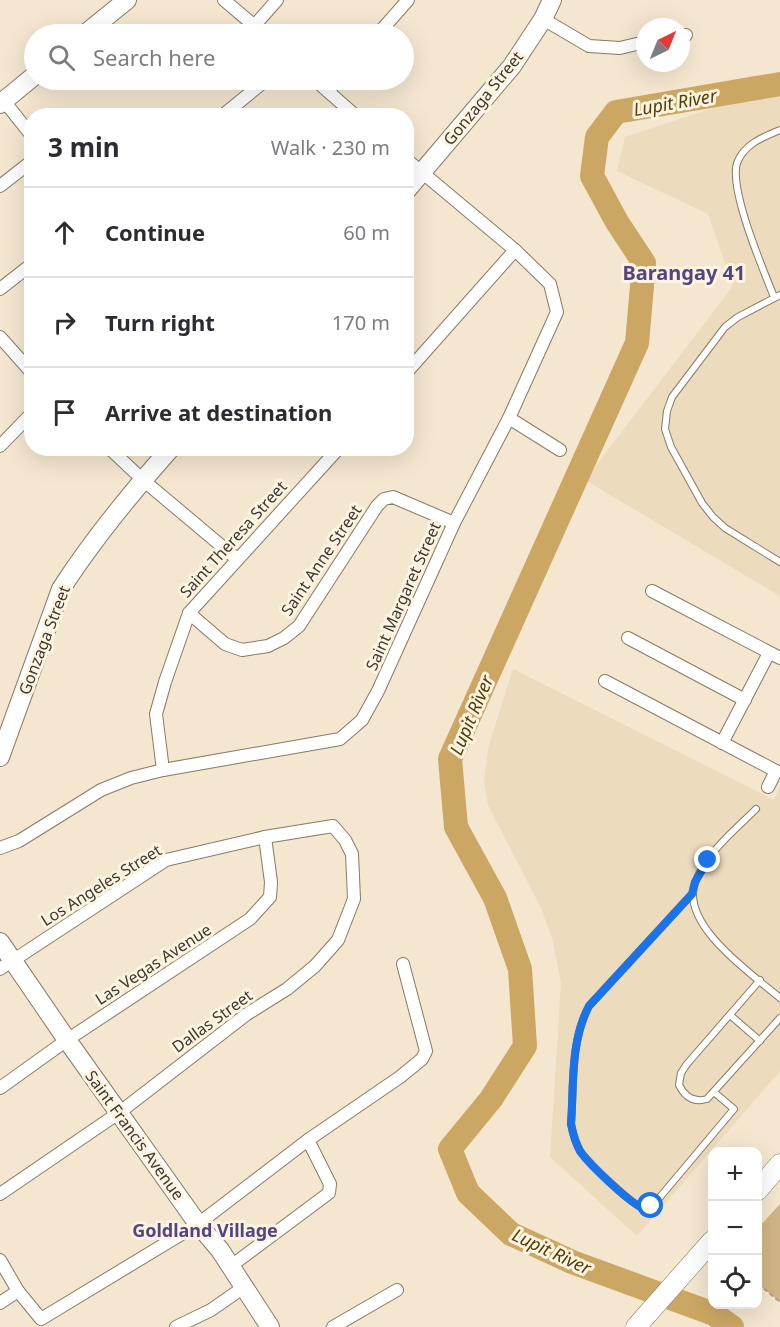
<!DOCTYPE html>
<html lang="en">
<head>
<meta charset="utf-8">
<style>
  body { margin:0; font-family:"Noto Sans",sans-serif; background:#f2f2f3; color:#2b2b33 }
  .controls { position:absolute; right:18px; bottom:18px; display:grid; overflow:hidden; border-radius:12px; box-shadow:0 6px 24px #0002 }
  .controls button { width:54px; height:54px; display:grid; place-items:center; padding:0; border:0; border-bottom:2px solid #e1e1e2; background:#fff; color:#2b2b33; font:30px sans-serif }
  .compass { position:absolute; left:636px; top:18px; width:54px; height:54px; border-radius:50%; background:#fff; box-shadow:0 6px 24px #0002; rotate:43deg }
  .stop { position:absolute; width:18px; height:18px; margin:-14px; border:4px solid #1a73e8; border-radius:50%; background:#fff }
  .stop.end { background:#1a73e8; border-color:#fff; box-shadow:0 2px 6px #0008 }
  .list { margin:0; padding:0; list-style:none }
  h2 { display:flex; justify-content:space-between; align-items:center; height:78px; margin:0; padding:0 24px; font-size:26px }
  h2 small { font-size:20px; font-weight:400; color:#7c7c81 }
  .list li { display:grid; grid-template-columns:39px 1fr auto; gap:18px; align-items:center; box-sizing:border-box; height:90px; padding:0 24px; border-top:2px solid #e1e1e2 }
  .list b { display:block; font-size:22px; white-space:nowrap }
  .list em { font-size:20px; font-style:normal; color:#7c7c81 }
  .icon { flex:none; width:33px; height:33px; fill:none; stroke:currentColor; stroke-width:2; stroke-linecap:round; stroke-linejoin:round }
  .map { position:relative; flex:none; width:780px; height:1327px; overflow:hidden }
  .search { position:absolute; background:#fff; box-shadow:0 6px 24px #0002; left:24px; top:24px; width:390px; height:66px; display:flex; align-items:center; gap:15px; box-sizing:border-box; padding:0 21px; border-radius:33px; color:#7c7c81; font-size:22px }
  .panel { position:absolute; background:#fff; box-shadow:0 6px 24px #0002; left:24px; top:108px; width:390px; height:348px; border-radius:24px }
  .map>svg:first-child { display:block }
  .built { fill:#ecdbbd }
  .green { fill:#d1b685 }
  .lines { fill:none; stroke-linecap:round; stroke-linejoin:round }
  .river { stroke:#cca764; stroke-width:24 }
  .lane-casing { stroke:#867b66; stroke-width:8 }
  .street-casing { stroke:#867b66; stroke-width:14 }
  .secondary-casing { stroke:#867b66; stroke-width:20 }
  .primary-casing { stroke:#867b66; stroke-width:21 }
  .path { stroke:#ada291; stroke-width:2; stroke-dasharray:4.5 3; stroke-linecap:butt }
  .lane { stroke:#fff; stroke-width:6 }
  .street { stroke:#fff; stroke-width:12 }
  .secondary { stroke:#fff; stroke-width:18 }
  .primary { stroke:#fff; stroke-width:20 }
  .route { stroke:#1a73e8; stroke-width:8 }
  .labels { text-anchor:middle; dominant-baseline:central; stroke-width:6; stroke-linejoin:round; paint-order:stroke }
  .street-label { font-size:16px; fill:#3d382f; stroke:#fff4e1 }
  .water-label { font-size:18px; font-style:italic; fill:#563d04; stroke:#fff4e1 }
  .neighbourhood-label { font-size:18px; font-weight:bold; fill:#534583; stroke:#fff4e1 }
  .quarter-label { font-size:20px; font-weight:bold; fill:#534583; stroke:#fff4e1 }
</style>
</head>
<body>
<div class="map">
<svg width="780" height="1327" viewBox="0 0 780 1327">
  <rect width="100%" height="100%" fill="#f4e6cf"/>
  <g class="built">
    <path d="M 780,91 L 780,596 L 585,480 L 733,286 L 708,214 L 617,171 L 625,137 L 719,106 Z"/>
    <path d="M 513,669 L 774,800 L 780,787 L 780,1071 L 637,1236 L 550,1157 L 561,983 L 553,941 L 541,908 L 488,805 L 484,780 L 489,745 Z"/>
  </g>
  <path class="green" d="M 780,1204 L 780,1302 L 758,1284 L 758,1228 Z"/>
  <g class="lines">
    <path class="river" d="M 732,1327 L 714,1314 L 572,1262 L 511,1234 L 468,1193 L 450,1149 L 491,1099 L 525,1046 L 520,969 L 495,898 L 456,827 L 450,759 L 637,343 L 644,263 L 617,222 L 592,176 L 597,137 L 616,112 L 780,84"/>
    <defs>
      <g id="lane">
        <path d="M 780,295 L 738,317 L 725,327 L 672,397 L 667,411 L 665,429 L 671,447 L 702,503 L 713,517 L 725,528 L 780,562"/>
        <path d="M 774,297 C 763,269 729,190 737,163 C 744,144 763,137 780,130"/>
        <path d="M 756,809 C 735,830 705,854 695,883 C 680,925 752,974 780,998"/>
        <path d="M 692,894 L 589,1006 C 570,1042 574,1085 571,1124 C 573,1134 575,1142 580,1151 C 588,1162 634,1208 646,1209 L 655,1203 L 734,1109 L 715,1093"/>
        <path d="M 760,980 L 687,1064 L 681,1073 L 679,1085 C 685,1097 694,1103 707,1099 L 780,1018"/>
        <path d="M 730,1015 L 760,1041"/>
      </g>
      <g id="street">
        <path d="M 224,0 L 264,34"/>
        <path d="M 543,19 L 589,46 L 620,48 L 645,42"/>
        <path d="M 254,26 L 277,0"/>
        <path d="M 378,34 L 408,0"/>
        <path d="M 681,35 L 686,35"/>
        <path d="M 315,80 L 356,116"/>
        <path d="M 328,91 L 338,80"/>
        <path d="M 4,101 L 32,136"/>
        <path d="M 222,116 L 266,80"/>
        <path d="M 0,186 L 32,161"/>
        <path d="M 0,289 L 32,264"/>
        <path d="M 0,337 L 32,373"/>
        <path d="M 406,373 L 515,250"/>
        <path d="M 509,418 L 560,450"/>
        <path d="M 0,446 L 32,413"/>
        <path d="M 109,448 L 143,480 L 237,559"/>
        <path d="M 652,591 L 780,658"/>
        <path d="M 189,613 L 225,644 L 242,650 L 268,646 L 284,638 L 299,626 L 377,506 L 384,499 L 393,497 L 454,523"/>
        <path d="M 628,638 L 745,700"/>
        <path d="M 605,681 L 776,771 L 768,787"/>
        <path d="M 722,743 L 769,653"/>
        <path d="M 163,770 L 156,714 L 165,682 L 189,613 L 339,448"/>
        <path d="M 0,848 L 19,841 L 101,790 L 131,778 L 163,770 L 340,739 L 362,720 L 378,691 L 454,523 L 509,418 L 557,312 L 550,284 L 515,250 L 406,159"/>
        <path d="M 0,969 L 166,860 L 265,837 L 333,826 L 345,840 L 352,854 L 354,899 L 338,940 L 315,966 L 287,989 L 247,1014 L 120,1112 L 0,1194"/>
        <path d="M 0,1088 L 67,1040 L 250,919 L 270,897 L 271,882 L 265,837"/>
        <path d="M 0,1260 L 18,1291"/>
        <path d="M 231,1266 L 329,1193 L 330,1184 L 308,1140"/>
        <path d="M 0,1303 L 18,1291 L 41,1319 L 198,1224 L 308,1140 L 400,1077 L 422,1059 L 426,1051 L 403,964"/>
        <path d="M 176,1327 L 211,1310 L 244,1287"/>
        <path d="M 333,1327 L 397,1290"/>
      </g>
      <g id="secondary">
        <path d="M 85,34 L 127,0"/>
        <path d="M 0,104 L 34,76"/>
        <path d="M 406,191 L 512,66 L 543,19 L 552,0"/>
        <path d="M 0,757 L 61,589 C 93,539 132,492 171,448"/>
        <path d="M 0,942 L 67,1040 L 198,1224 L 220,1250 L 270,1327"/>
      </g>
      <g id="primary">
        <path d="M 758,1190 L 780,1164"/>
        <path d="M 636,1327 L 712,1241"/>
      </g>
    </defs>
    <use href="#lane" class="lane-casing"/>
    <use href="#street" class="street-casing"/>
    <use href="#secondary" class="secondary-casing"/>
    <use href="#primary" class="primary-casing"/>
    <path class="path" d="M 758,1284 L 780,1302"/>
    <use href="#lane" class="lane"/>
    <use href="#street" class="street"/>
    <use href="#secondary" class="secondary"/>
    <use href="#primary" class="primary"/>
  </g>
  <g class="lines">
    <path class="route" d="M 651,1206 L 646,1209 C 634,1208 588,1163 580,1151 C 575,1142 573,1134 571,1124 C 574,1085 570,1042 589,1006 L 692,894 L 695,882 L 708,860"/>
  </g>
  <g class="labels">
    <g class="street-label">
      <text transform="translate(483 98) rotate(-51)">Gonzaga Street</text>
      <text transform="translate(233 539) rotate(-48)">Saint Theresa Street</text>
      <text transform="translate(321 560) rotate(-56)">Saint Anne Street</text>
      <text transform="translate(403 596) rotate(-66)">Saint Margaret Street</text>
      <text transform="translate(44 640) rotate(-69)">Gonzaga Street</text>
      <text transform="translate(101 885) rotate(-32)">Los Angeles Street</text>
      <text transform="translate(153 964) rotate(-33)">Las Vegas Avenue</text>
      <text transform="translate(212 1021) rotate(-36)">Dallas Street</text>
      <text transform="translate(135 1135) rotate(54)">Saint Francis Avenue</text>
    </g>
    <g class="water-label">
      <text transform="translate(675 102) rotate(-10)">Lupit River</text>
      <text transform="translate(471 715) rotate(-67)">Lupit River</text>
      <text transform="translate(552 1251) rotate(25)">Lupit River</text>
    </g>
    <g class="neighbourhood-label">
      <text x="205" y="1230">Goldland Village</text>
    </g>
    <g class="quarter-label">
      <text x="684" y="272">Barangay 41</text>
    </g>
  </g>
</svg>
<div class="controls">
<button>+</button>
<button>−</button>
<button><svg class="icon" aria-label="locate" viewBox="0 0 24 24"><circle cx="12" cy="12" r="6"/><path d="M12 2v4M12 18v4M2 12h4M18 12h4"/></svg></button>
</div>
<svg class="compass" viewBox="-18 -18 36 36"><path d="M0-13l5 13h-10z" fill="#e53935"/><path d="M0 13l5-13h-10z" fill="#7c7c81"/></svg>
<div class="stop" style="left:651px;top:1206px"></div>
<div class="stop end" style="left:708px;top:860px"></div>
<div class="search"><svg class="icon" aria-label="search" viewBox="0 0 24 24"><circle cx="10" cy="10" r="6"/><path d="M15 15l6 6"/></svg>Search here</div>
<section class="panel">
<h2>3 min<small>Walk · 230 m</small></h2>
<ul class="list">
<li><svg class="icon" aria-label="ahead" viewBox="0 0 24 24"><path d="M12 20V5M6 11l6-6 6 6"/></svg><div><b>Continue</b></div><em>60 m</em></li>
<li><svg class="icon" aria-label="right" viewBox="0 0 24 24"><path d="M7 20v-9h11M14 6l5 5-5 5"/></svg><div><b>Turn right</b></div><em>170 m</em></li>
<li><svg class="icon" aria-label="arrive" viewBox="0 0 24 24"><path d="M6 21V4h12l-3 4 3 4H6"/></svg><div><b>Arrive at destination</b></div></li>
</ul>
</section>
</div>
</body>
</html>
